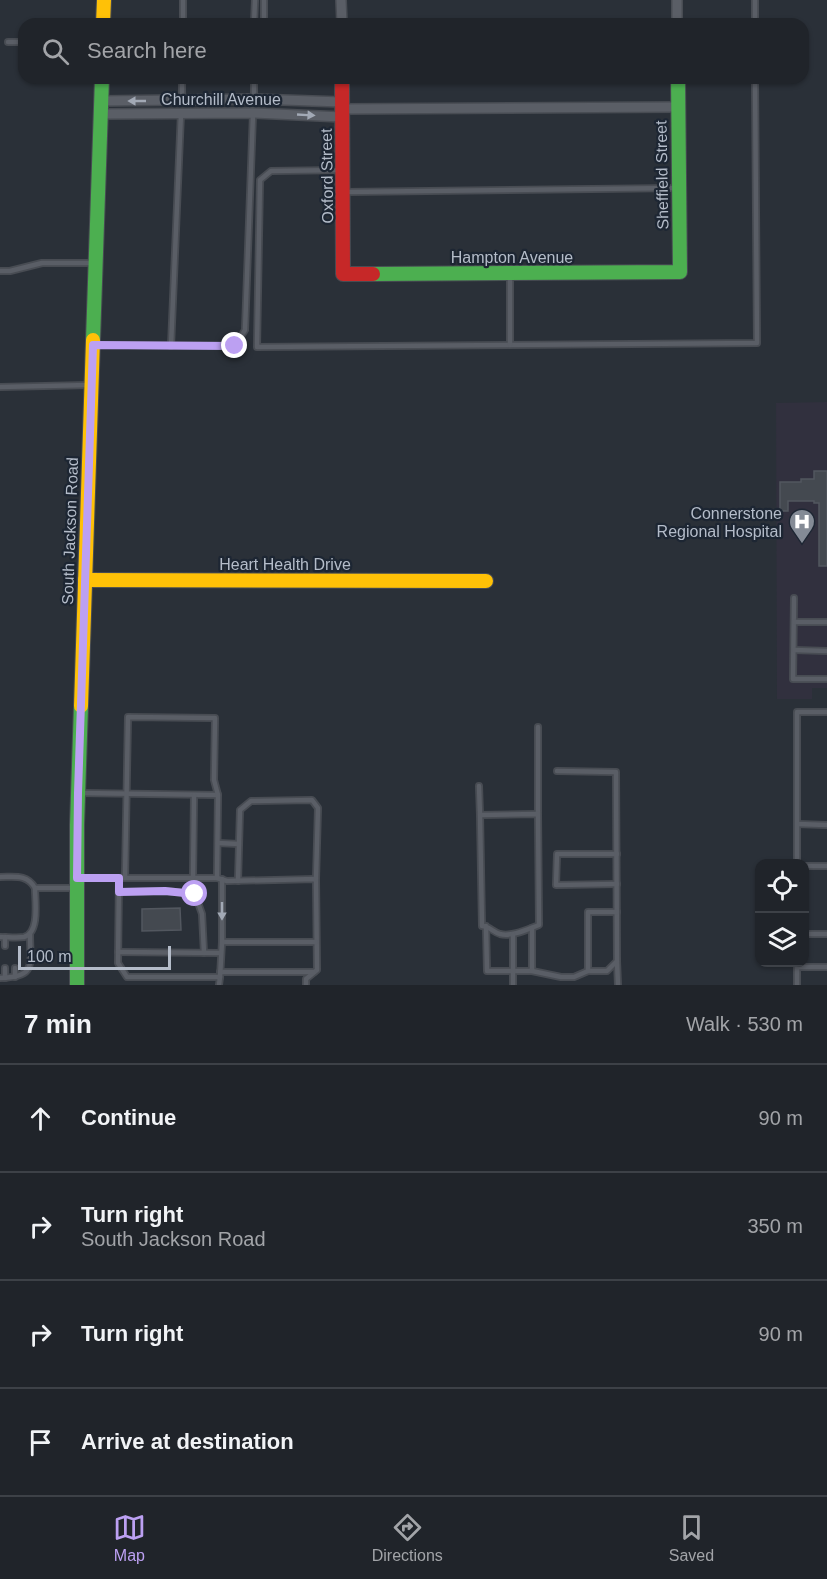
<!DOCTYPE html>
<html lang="en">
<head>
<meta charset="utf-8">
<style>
  body { margin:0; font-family:Helvetica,sans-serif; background:#2d3036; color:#f1f3f6 }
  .controls { position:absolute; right:18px; bottom:18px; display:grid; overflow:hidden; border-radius:12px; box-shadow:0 2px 4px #0004 }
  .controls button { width:54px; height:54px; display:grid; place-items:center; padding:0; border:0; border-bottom:2px solid #3d4147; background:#20242a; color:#f1f3f6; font:30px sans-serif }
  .scale { position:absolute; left:18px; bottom:15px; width:153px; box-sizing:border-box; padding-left:6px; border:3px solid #b4bcc9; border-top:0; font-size:16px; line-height:21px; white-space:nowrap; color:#b4bcc9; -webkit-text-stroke:4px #1d2633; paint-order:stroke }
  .stop { position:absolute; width:18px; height:18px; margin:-14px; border:4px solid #bca0f2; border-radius:50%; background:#fff }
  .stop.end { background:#bca0f2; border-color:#fff; box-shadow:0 2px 6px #0008 }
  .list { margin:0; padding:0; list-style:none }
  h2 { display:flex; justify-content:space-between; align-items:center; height:78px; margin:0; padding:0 24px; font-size:26px }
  h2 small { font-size:20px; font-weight:400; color:#a2a4a8 }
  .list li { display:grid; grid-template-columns:39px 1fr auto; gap:18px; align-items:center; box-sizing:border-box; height:108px; padding:0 24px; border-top:2px solid #3d4147 }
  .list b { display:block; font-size:22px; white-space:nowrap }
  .list p { margin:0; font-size:20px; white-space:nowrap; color:#a2a4a8 }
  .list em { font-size:20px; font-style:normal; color:#a2a4a8 }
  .icon { flex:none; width:33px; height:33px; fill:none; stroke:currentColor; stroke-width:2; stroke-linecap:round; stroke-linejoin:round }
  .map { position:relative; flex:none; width:827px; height:985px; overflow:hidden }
  .search { position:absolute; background:#20242a; box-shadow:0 2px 4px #0004; left:18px; right:18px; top:18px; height:66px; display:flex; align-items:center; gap:15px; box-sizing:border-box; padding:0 21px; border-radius:18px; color:#a2a4a8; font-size:22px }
  .sheet { height:510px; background:#20242a }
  nav { display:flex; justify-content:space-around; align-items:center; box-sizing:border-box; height:84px; border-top:2px solid #3d4147; background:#20242a; font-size:16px; color:#a2a4a8 }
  nav a { display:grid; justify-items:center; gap:3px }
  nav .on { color:#bca0f2 }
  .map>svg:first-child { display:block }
  .medical { fill:#31303e }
  .building { fill:#444950; stroke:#52575f; stroke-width:1.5 }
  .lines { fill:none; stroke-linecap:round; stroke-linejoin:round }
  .lane-casing { stroke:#484c53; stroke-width:8 }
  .street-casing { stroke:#484c53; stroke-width:12 }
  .fast-casing { stroke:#484c53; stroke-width:16 }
  .slow-casing { stroke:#484c53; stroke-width:16 }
  .jam-casing { stroke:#484c53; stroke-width:16 }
  .lane { stroke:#5a5e66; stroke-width:4.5 }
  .street { stroke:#5a5e66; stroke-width:9 }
  .fast { stroke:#4caf50; stroke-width:14 }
  .slow { stroke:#ffc107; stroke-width:14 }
  .jam { stroke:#c62828; stroke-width:14 }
  .oneway { fill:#a2a9b5 }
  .route { stroke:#bca0f2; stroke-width:8 }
  .labels { text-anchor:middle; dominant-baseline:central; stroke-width:4.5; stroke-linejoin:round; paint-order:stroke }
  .street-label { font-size:16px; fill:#b4bcc9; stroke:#1d2633 }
  .poi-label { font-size:16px; fill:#b4bcc9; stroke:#1d2633; text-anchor:end }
</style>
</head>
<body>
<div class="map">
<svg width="827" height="985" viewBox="0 0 827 985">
  <rect width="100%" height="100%" fill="#2a3038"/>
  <path class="medical" d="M 827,402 L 827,688 L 812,688 L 812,699 L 777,699 L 776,403 Z"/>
  <g class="building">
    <path d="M 814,471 L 827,471 L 827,566 L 819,566 L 819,503 L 814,503 L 814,501 L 788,501 L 788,511 L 780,511 L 780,482 L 801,482 L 801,479 L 814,479 Z"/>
    <path d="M 180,908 L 181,930 L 142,931 L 142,909 Z"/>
  </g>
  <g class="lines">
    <defs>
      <g id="lane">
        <path d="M 755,0 L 755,24"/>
        <path d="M 183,24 L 183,0"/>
        <path d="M 254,24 L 255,0"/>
        <path d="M 264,24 L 264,0"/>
        <path d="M 8,42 L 24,42"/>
        <path d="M 182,99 L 182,78"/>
        <path d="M 254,99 L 254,78"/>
        <path d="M 342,170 L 271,171 L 260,180 L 257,347 L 757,343 L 755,78"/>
        <path d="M 346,192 L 677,188"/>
        <path d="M 0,271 L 10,271 L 42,263 L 92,263"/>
        <path d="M 510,276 L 510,345"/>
        <path d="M 95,345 L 235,346 L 245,330 L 253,114"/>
        <path d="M 171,346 L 181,113"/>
        <path d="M 0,387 L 89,385"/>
        <path d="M 794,598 L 793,679 L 827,679"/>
        <path d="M 794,622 L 827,622"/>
        <path d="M 794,650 L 827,651"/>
        <path d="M 538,727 L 538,814"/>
        <path d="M 479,786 L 480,815"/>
        <path d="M 80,793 L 218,795"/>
        <path d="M 538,814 L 539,925 C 528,929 512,937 500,934 C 493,932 489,926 482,926 L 480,815 Z"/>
        <path d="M 797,824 L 827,825"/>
        <path d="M 218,843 L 239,844"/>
        <path d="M 617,854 L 557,854 L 556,885 L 617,884"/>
        <path d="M 797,864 L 797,712 L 827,712"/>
        <path d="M 804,866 L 827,866"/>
        <path d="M 0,877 C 15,877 27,874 35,888 L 76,888"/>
        <path d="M 79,878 L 217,878 L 227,881 L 316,879 L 317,970 L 306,979 L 306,985"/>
        <path d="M 119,878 L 118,963 L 127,977 L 220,977 L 219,985"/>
        <path d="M 125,878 L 128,717 L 215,718 L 214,780 L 218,795 L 217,878"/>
        <path d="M 193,878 L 194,795"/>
        <path d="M 238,881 L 240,810 L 251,801 L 312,800 L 318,808 L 316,879"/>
        <path d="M 119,892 L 165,891 L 195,894 L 202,914 L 204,953"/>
        <path d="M 486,926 L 487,971 L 532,971 L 532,928"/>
        <path d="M 804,934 L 827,934"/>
        <path d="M 0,937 C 8,937 17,938 24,937 C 40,933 35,901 35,888"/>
        <path d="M 222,942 L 316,942"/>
        <path d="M 5,946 L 5,937"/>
        <path d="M 118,952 L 221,953"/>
        <path d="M 617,961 L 618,985"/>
        <path d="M 797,963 L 797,985"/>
        <path d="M 797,967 L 827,967"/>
        <path d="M 5,968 L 5,978"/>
        <path d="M 15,968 L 15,977"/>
        <path d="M 532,971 L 561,977 L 574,977 L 588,971 L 607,971 L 617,961 L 616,772 L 557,771"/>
        <path d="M 588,971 L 588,912 L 617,912"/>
        <path d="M 220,972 L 314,972"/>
        <path d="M 220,977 L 222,942 L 222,879"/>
        <path d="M 0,978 C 37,977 30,965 30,934"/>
        <path d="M 513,985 L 513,934"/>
      </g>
      <g id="street">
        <path d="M 341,0 L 342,24"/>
        <path d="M 677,0 L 677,24"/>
        <path d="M 101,101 L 254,99 L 342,102"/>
        <path d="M 342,109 L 678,107"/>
        <path d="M 100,114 L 253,113 L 342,117"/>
      </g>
      <g id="fast">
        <path d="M 373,274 L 680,272 L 678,78"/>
        <path d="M 93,340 L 102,78"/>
        <path d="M 77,985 L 77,825 L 81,706"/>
      </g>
      <g id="slow">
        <path d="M 103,24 L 104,0"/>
        <path d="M 85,580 L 486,581"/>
        <path d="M 81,706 L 93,340"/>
      </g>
      <path id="jam" d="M 342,78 L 343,274 L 373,274"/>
    </defs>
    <use href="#lane" class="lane-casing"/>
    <use href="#street" class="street-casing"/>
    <use href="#fast" class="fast-casing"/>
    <use href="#slow" class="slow-casing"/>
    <use href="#jam" class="jam-casing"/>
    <use href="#lane" class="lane"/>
    <use href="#street" class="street"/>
    <use href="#fast" class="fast"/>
    <use href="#slow" class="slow"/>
    <use href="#jam" class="jam"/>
  </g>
  <defs><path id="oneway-solid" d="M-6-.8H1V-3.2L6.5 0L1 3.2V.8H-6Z" transform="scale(1.5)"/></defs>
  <g class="oneway">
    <use href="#oneway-solid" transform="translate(137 101) rotate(180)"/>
    <use href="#oneway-solid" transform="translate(306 115) rotate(3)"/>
    <use href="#oneway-solid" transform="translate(222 911) rotate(90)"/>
  </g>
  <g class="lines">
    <path class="route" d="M 195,894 L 165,891 L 119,892 L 119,878 L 77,878 L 78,793 L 93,345 L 235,346"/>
  </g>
  <defs>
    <symbol id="hospital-pin" viewBox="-11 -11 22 30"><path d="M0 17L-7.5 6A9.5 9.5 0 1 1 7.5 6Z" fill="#848b96" stroke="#1d2633"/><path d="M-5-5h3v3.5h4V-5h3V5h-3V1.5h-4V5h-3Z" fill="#fff"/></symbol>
  </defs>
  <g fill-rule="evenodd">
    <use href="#hospital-pin" x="787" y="507" width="30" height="40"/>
  </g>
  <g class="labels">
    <g class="street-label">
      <text x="221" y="99">Churchill Avenue</text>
      <text transform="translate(662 175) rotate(-91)">Sheffield Street</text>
      <text transform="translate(327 176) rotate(-91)">Oxford Street</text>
      <text x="512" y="257">Hampton Avenue</text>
      <text transform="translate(70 531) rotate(-88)">South Jackson Road</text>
      <text x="285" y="564">Heart Health Drive</text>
    </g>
    <g class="poi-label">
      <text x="782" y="513">Connerstone<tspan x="782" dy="18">Regional Hospital</tspan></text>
    </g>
  </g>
</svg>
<div class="controls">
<button><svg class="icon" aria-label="locate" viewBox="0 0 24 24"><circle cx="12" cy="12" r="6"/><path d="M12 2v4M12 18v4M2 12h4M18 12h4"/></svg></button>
<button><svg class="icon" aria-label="layers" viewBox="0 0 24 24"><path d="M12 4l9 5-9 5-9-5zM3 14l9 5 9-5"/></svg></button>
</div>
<div class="scale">100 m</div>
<div class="stop" style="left:195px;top:894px"></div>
<div class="stop end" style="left:235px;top:346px"></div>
<div class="search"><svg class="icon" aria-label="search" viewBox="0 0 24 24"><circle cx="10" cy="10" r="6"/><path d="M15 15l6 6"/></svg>Search here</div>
</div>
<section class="sheet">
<h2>7 min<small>Walk · 530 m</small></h2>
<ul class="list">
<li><svg class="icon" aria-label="ahead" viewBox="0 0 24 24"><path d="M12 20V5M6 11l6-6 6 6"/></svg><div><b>Continue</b></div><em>90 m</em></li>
<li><svg class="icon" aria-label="right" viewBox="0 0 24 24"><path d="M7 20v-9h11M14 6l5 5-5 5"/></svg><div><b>Turn right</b><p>South Jackson Road</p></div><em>350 m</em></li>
<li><svg class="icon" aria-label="right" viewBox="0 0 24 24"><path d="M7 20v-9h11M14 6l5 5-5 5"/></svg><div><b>Turn right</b></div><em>90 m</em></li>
<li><svg class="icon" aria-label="arrive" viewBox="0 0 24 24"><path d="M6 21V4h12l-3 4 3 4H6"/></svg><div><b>Arrive at destination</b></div></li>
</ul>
</section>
<nav>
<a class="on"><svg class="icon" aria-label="map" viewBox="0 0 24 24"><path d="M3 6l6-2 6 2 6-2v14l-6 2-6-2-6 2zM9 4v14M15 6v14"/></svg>Map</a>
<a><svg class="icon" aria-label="directions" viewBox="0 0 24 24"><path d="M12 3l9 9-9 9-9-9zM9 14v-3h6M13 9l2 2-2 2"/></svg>Directions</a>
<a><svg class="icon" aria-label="saved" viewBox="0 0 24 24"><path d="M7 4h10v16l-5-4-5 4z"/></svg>Saved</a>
</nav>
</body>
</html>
